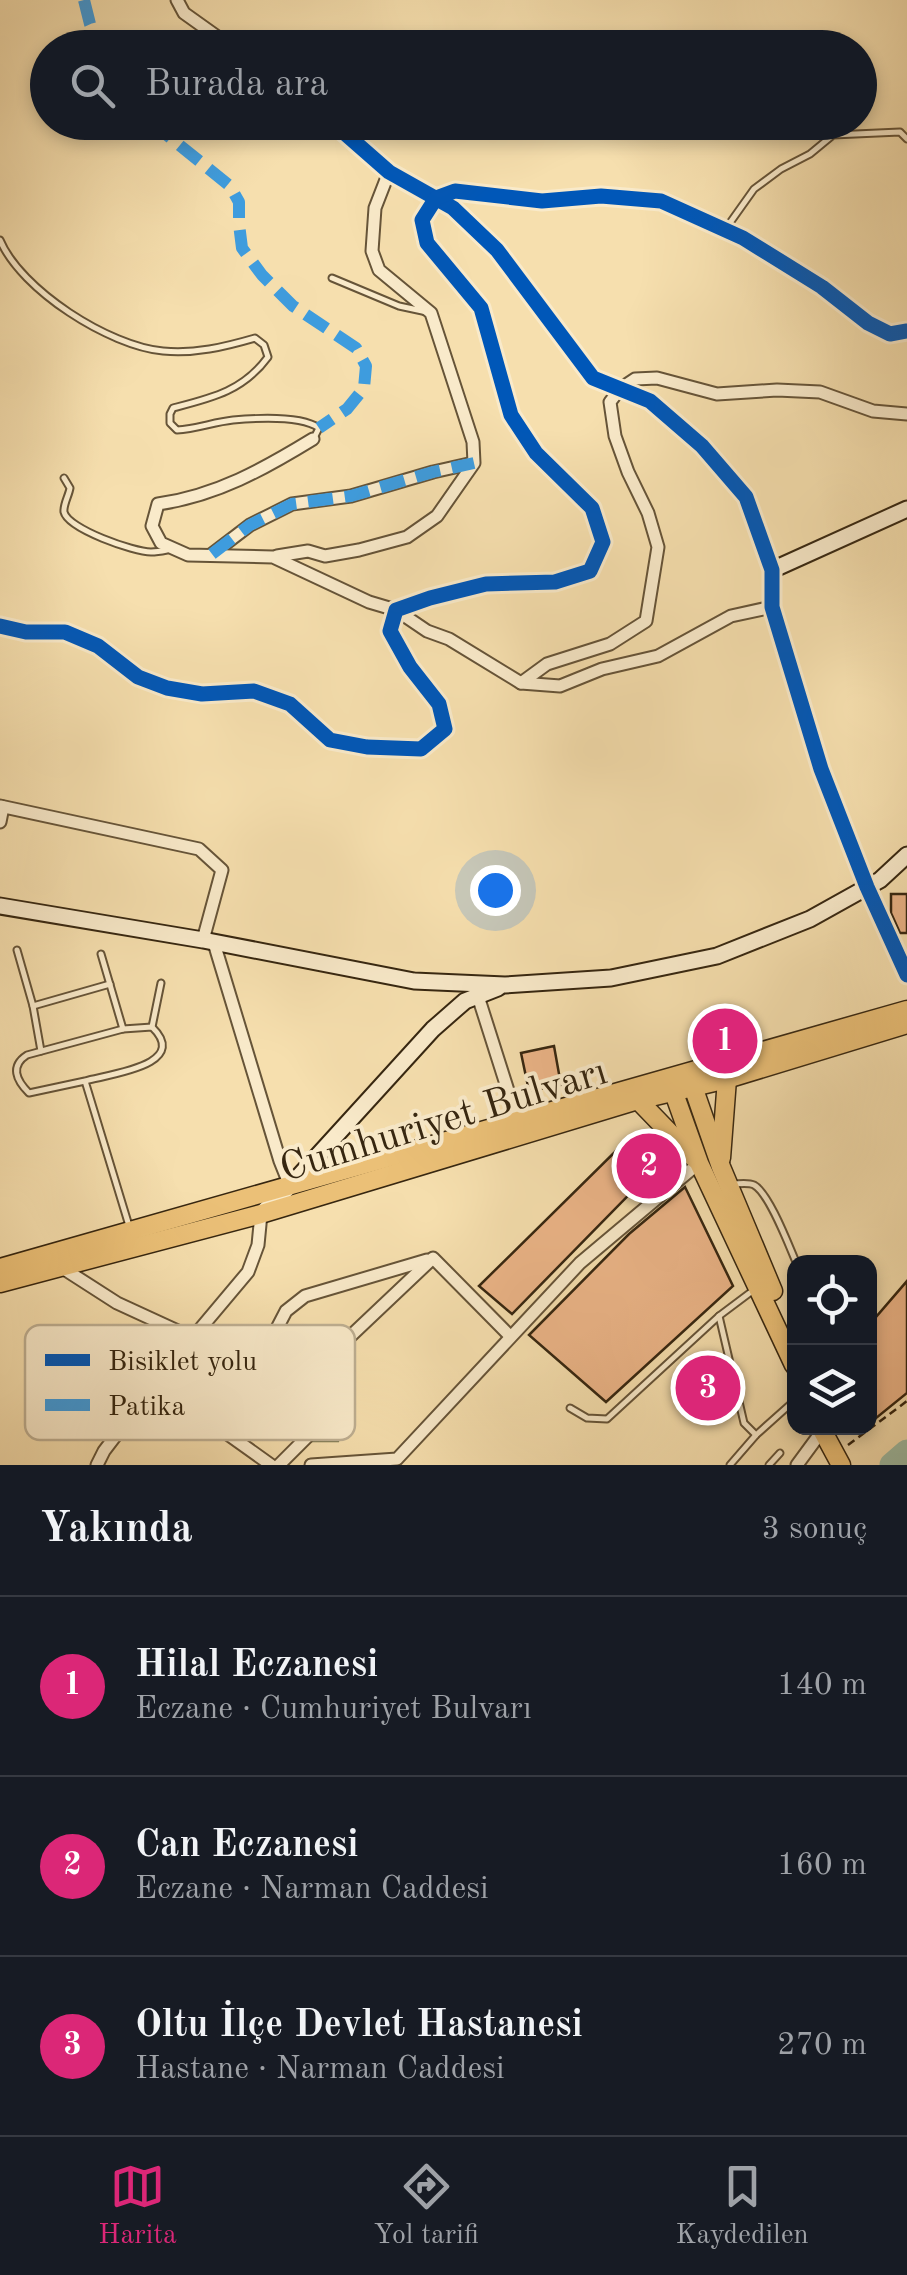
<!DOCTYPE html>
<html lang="tr">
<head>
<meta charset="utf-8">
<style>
  body { margin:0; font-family:"Old Standard TT",serif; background:#242831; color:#f1f3f6 }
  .controls { position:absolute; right:30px; bottom:30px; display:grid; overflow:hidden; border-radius:20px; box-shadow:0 5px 15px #0003 }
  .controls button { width:90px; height:90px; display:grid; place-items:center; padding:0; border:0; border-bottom:2px solid #363941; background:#171b24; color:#f1f3f6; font:50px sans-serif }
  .you { position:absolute; left:495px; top:890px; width:35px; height:35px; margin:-25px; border:8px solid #fff; border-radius:50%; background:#1a73e8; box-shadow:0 0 0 15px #1a73e833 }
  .badge { display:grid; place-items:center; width:65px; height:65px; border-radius:50%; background:#db2777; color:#fff; font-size:32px; font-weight:700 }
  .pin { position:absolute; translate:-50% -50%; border:5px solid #fff; box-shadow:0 2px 10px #0006 }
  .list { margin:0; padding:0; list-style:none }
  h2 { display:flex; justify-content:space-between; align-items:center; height:130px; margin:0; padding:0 40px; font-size:42px }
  h2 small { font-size:32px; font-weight:400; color:#9ea1a6 }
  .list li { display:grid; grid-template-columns:65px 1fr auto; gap:30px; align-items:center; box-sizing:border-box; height:180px; padding:0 40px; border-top:2px solid #363941 }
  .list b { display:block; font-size:38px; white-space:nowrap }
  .list p { margin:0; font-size:32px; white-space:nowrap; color:#9ea1a6 }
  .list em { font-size:32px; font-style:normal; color:#9ea1a6 }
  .icon { flex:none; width:55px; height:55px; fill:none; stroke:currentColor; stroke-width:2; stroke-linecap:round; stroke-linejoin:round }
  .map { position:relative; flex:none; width:907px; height:1465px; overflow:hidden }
  .search { position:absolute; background:#171b24; box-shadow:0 5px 15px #0003; left:30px; right:30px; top:30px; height:110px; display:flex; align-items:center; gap:25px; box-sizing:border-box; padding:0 35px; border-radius:55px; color:#9ea1a6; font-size:38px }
  .sheet { height:670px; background:#171b24 }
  nav { display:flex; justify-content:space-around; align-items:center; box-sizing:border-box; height:140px; border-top:2px solid #363941; background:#171b24; font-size:28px; color:#9ea1a6 }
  nav a { display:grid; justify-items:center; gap:5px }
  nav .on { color:#db2777 }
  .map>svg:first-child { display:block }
  .green { fill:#b8c28d; stroke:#77744e; stroke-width:2.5 }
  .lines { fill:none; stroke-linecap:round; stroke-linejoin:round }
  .river { stroke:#9ebda5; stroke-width:25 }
  .building { fill:#ecb588; stroke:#362610; stroke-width:2.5 }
  .lane-casing { stroke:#665438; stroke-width:9 }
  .street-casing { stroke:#665438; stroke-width:15 }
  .secondary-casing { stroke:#362610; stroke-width:19 }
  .primary-casing { stroke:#362610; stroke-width:21 }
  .path { stroke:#362610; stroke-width:2.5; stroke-dasharray:8 5; stroke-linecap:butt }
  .lane { stroke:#f9eaca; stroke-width:5 }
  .street { stroke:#f9eaca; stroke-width:11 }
  .secondary { stroke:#f9eaca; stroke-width:15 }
  .primary { stroke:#ebc077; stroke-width:18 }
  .quiet { stroke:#3e9cde; stroke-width:12; stroke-dasharray:25 12; stroke-linecap:butt }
  .cycleway-casing { stroke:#f9eaca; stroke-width:21 }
  .cycleway { stroke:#0057b8; stroke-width:15 }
  .labels { text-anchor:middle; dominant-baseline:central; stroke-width:8; stroke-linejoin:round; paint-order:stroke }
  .street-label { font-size:40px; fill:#362610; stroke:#f9eaca }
  .key { fill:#f9eaca; stroke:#beaf92; stroke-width:2.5 }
  .key-label { font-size:28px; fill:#362610 }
</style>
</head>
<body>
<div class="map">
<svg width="907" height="1465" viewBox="0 0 907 1465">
  <rect width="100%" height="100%" fill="#f6dfae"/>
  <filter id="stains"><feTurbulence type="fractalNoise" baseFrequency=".002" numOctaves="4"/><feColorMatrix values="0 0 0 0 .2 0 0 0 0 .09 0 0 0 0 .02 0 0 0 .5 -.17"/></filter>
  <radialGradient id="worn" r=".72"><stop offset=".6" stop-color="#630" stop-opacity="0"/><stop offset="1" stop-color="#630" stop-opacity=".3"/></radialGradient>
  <path class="green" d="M 346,1401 L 349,1410 L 338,1441 L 312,1441 L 320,1415 Z"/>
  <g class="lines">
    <path class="river" d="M 892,1465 L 907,1452"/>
  </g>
  <g class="building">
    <path d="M 891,894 L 907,894 L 907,933 L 900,933 L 891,913 Z"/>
    <path d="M 554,1046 L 561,1085 L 529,1091 L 521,1053 Z"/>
    <path d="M 628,1139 L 658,1165 L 512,1314 L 479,1286 Z"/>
    <path d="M 685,1187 L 733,1286 L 606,1402 L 529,1335 L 629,1234 Z"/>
    <path d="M 907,1281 L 907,1393 L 870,1423 L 870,1324 Z"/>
  </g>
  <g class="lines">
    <defs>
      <g id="lane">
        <path d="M 727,227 L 754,189 L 781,169 L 810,154 L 833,135 L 900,132 L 907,139"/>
        <path d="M 0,240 C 21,290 109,346 163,351 C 195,354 224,347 255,338 L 264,345 L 268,357 C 243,391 212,398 173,408 L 170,414 L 170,423 L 177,430 C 196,429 214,422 233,420 C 256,418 300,415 319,428 L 314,438"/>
        <path d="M 332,278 L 399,306 L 427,312"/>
        <path d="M 64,478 L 70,488 C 69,495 63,505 64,512 C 68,529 134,552 151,552 C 156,552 162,551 167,550"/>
        <path d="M 17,950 L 33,1006 L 41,1051"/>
        <path d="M 101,954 L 123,1029"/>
        <path d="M 33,1006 L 110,984"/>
        <path d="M 152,1027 L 161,983"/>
        <path d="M 85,1081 C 110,1074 191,1065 152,1027 L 123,1029 L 27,1055 C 10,1066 16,1080 29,1093 L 85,1081 L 130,1229"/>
        <path d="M 731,1184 C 739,1184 748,1182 754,1185 C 769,1193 789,1246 796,1262"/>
        <path d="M 719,1316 L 744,1423 L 756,1435"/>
        <path d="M 570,1408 L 587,1418 L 607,1419 L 719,1316 L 755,1289"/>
        <path d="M 730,1465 L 756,1435 L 794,1401"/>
        <path d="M 769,1465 L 780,1453"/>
      </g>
      <g id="street">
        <path d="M 177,0 L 184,13 L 233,48"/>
        <path d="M 332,122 L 389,172 L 453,208 L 497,250 L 593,378 L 650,401 L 702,446 L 746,497 L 772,570"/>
        <path d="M 313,439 C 264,469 216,496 158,504 L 152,526 L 161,543 L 188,555 L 273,557 L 369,602 L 396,610 L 427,631 L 449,639 L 521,683 L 560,686 L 602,669 L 658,656 L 731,616 L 772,607"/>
        <path d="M 212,554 L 250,525 L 292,504 L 351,496 L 433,472 L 473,463"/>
        <path d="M 277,556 L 308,551 L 325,556 L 359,550 L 407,537 L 437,516 L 474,463 L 473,442 L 431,313 L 379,270 L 372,251 L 375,208 L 389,172"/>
        <path d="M 0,626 L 26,632 L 65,632 L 98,646 L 138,677 L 167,688 L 202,694 L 254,691 L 290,704 L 330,740 L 367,747 L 421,749 L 445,729 L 439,704 L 410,667 L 390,631 L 396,610 L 430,598 L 486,584 L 555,582 L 590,571 L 603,542 L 592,508 L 536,453 L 511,415 L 481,308 L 427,243 L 422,220 L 436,198 L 455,191 L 542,201 L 601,196 L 661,201 L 743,238 L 822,287 L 868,323 L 890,334 L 907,331"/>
        <path d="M 521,683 L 547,664 L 610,644 L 646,621 L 658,547 L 648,513 L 628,472 L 615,436 L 610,402 L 620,389 L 635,379 L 657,378 L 717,394 L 777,390 L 820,392 L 873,411 L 907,414"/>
        <path d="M 0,806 L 199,849 L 222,870 L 203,940"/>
        <path d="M 0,822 L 3,807"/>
        <path d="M 214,943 L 280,1161 L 290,1186"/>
        <path d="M 477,993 L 518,1122"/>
        <path d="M 61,1267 L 117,1303 L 193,1338"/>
        <path d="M 156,1383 L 271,1465"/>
        <path d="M 211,1422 L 273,1336 L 286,1311 L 305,1296 L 427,1260"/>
        <path d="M 97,1465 L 104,1451 L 169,1366 L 248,1272 L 258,1245 L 261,1214"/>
        <path d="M 279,1465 L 307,1437 L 339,1347 L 433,1258 L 510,1336"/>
        <path d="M 311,1465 L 397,1459 L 580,1263 L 699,1163"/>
        <path d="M 797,1465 L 822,1431"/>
      </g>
      <g id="secondary">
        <path d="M 907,509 L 772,570 L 772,607 L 821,769 L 867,887 L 907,975"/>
        <path d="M 0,906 L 203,940 L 414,981 L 505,985 L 611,978 L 717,956 L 810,919 L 880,880 L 907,855"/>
        <path d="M 261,1214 L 290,1186 L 433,1029 L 465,1001 L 498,988"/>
      </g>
      <g id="primary">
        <path d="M 690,1078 L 721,1167 L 773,1291"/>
        <path d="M 670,1082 L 699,1163 L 794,1365"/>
        <path d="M 638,1100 L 695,1159"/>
        <path d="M 721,1158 L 727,1079"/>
        <path d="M 0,1268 L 907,1010"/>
        <path d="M 0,1283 L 261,1214 L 638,1100 L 727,1079 L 907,1024"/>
        <path d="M 821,1428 L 841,1465"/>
      </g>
    </defs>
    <use href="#lane" class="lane-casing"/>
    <use href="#street" class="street-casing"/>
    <use href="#secondary" class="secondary-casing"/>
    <use href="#primary" class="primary-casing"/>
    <path class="path" d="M 848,1445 L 907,1401"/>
    <use href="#lane" class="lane"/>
    <use href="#street" class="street"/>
    <use href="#secondary" class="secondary"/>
    <use href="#primary" class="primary"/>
    <g class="quiet">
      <path d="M 84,0 L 90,24 L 101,48"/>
      <path d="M 151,122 L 230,186 L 239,202 L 239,224 L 242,248 L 262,275 L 293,306 L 356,348 L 366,366 L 364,388 L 347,409 L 319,428"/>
      <path d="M 212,554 L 250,525 L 292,504 L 351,496 L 433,472 L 474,463"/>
    </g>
    <defs>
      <g id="cycleway">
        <path d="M 332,122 L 389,172 L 453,208 L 497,250 L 593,378 L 650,401 L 702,446 L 746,497 L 772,570 L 772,607 L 821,769 L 867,887 L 907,975"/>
        <path d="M 0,626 L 26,632 L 65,632 L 98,646 L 138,677 L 167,688 L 202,694 L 254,691 L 290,704 L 330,740 L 367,747 L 421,749 L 445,729 L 439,704 L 410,667 L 390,631 L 396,610 L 430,598 L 486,584 L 555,582 L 590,571 L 603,542 L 592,508 L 536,453 L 511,415 L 481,308 L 427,243 L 422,220 L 436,198 L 455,191 L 542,201 L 601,196 L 661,201 L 743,238 L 822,287 L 868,323 L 890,334 L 907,331"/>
      </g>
    </defs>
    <use href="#cycleway" class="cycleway-casing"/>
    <use href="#cycleway" class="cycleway"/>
  </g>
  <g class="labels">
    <g class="street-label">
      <text transform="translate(444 1122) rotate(-17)">Cumhuriyet Bulvarı</text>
    </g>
  </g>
  <rect x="25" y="1325" width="330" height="115" rx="15" class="key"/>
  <rect x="45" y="1354" width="45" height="12" fill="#0057b8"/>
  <rect x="45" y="1399" width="45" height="12" fill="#3e9cde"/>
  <g class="key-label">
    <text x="108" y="1370">Bisiklet yolu</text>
    <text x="108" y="1415">Patika</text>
  </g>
  <rect width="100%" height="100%" filter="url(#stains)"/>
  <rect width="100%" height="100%" fill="url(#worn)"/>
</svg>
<div class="controls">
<button><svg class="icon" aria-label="locate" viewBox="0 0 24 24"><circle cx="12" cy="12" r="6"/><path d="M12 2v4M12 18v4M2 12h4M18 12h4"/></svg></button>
<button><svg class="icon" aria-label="layers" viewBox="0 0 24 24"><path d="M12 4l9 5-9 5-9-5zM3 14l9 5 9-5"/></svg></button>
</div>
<div class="you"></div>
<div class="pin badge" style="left:725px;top:1041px">1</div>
<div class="pin badge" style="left:649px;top:1166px">2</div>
<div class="pin badge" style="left:708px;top:1388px">3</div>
<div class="search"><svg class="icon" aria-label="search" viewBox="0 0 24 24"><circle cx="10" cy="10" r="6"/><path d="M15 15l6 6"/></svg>Burada ara</div>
</div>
<section class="sheet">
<h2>Yakında<small>3 sonuç</small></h2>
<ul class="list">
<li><span class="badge">1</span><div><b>Hilal Eczanesi</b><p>Eczane · Cumhuriyet Bulvarı</p></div><em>140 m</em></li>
<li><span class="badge">2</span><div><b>Can Eczanesi</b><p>Eczane · Narman Caddesi</p></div><em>160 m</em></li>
<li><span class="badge">3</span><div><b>Oltu İlçe Devlet Hastanesi</b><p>Hastane · Narman Caddesi</p></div><em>270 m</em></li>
</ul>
</section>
<nav>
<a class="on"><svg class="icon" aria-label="map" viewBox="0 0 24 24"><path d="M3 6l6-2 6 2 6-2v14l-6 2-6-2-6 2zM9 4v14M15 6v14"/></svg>Harita</a>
<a><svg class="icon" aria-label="directions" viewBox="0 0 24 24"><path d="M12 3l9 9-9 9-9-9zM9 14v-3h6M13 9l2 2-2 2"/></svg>Yol tarifi</a>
<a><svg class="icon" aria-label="saved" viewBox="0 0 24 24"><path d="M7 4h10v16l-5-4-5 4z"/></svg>Kaydedilen</a>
</nav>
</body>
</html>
